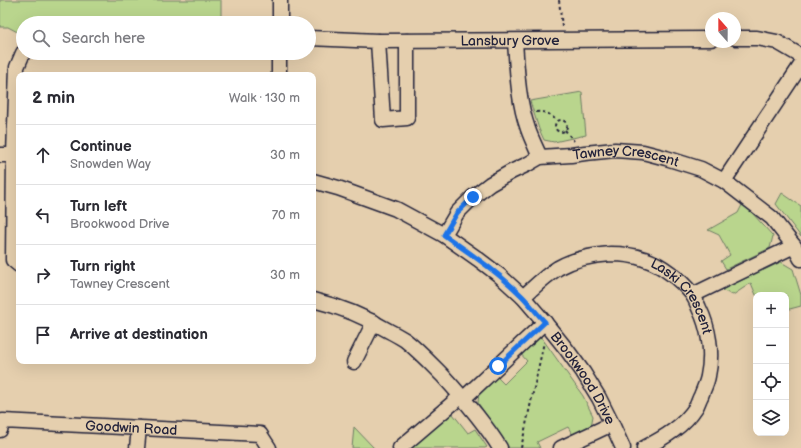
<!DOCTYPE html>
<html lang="en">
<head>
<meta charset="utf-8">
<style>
  body { margin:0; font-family:"Balsamiq Sans",sans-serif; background:#f7f7f7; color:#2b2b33 }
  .controls { position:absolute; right:12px; bottom:12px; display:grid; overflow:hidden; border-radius:8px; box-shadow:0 4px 16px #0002 }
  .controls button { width:36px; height:36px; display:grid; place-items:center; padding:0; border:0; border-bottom:1px solid #e1e1e2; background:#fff; color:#2b2b33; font:20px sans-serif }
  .compass { position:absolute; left:705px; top:12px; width:36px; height:36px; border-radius:50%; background:#fff; box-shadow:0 4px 16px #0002; rotate:339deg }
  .stop { position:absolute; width:12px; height:12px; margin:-9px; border:3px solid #1a73e8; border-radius:50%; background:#fff }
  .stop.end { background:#1a73e8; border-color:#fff; box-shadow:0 1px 4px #0008 }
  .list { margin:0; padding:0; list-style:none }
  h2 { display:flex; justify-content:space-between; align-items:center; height:52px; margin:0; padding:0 16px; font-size:17px }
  h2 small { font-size:13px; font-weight:400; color:#7c7c81 }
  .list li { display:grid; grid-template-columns:26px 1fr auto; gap:12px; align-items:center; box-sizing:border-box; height:60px; padding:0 16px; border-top:1px solid #e1e1e2 }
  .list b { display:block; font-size:15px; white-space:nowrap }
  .list p { margin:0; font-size:13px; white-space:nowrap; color:#7c7c81 }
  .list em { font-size:13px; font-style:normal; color:#7c7c81 }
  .icon { flex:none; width:22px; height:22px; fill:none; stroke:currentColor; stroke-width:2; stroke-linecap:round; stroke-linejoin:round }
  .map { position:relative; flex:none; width:801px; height:448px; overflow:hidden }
  .search { position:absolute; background:#fff; box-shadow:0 4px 16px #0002; left:16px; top:16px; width:300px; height:44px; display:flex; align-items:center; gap:10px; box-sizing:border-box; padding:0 14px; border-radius:22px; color:#7c7c81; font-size:15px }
  .panel { position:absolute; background:#fff; box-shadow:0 4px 16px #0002; left:16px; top:72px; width:300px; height:292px; border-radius:8px }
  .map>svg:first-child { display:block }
  .green { fill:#b9d58d; stroke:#6e7c64 }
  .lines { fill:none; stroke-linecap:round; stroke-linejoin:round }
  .minor-casing { stroke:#22223b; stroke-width:17 }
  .path { stroke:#22223b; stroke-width:2; stroke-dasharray:3 3; stroke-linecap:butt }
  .minor { stroke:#e5cfae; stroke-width:14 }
  .route { stroke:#1a73e8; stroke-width:5 }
  .labels { text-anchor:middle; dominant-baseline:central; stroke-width:3; stroke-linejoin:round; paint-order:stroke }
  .street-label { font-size:14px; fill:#22223b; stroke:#e5cfae }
</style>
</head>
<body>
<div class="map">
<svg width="801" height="448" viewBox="0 0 801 448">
  <rect width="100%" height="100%" fill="#e5cfae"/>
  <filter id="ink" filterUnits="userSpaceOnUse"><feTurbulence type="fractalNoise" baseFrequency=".025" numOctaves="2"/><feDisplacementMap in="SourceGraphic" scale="8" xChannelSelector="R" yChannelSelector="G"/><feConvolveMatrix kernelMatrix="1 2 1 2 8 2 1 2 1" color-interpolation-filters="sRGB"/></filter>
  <g filter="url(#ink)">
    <g class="green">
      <path d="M 0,0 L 221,0 L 221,23 L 23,23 L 23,35 L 8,27 L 0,27 Z"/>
      <path d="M 582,92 L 586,135 L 554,142 L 544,140 L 539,129 L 530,101 Z"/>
      <path d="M 782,193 L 801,206 L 801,237 L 776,204 Z"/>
      <path d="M 743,203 L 773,236 L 770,248 L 726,269 L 721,261 L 730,255 L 719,235 L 708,230 L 738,213 Z"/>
      <path d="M 781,262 L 793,269 L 801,295 L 801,306 L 786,310 L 786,295 L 756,295 L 751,283 L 733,295 L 721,290 Z"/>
      <path d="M 540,336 L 544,341 L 583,396 L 593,416 L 591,427 L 574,437 L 568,427 L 537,442 L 540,448 L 509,448 L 478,403 L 479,391 L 495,375 L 504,384 L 527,361 L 519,352 Z"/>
      <path d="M 449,409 L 468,433 L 475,429 L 487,447 L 485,448 L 403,448 Z"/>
      <path d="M 354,427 L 374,448 L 352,448 Z"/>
    </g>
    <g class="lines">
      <defs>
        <g id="minor">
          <path d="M 280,23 L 280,0"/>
          <path id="s1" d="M 309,38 L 378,41 L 711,39"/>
          <path d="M 735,38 L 757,38 L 777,42 L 801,56"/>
          <path d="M 378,41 L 383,120 L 407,118 L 407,41"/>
          <path d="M 515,41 C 517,70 518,101 528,129 C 531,138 536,148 540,157"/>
          <path d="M 279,75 L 279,53"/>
          <path d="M 0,155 L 19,155"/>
          <path id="s2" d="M 313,181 L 338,188 L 396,209 L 444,235 L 478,259 L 499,275 L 523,297 L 547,325 L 567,350 L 583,372 L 599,398 L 612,424 L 623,448"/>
          <path d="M 724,181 L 801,65"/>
          <path id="s3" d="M 444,235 L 457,213 L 473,197 L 490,184 L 511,172 L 528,164 L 540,157 L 571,155 L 585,153 L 615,150 L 643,152 L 666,158 L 701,169 L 724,181 L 772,218 L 794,246 L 801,259"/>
          <path d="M 19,265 L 13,260 L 14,155 L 17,67 L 23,53"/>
          <path d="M 693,295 L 794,246"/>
          <path id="s4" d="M 523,297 C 534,287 545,276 558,268 C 574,259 593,255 611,254 C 622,254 633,255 644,259 C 661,264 681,280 692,294 C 695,298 697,303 699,308 C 709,328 713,353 708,376 C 707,383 703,390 701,396 C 699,399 698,404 696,407 C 684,426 664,438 644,448"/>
          <path d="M 313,300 C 342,307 364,316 389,331 C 395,334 400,337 405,340 C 419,351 431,364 443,376 C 464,399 484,422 500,448"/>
          <path d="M 354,362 L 374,322"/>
          <path d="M 463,399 L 545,322"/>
          <path id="s5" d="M 0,430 L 3,421 L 260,434 L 269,448"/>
          <path d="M 137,448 L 139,428"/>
          <path d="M 400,448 L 461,396"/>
          <path d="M 561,448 L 612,424"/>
        </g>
      </defs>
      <use href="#minor" class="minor-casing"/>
      <g class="path">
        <path d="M 559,0 L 562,27"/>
        <path d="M 536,112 C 546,111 550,114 557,121"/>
        <circle cx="561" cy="126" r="6"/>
        <path d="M 565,130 L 574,141"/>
        <path d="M 521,448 L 544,342"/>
      </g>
      <use href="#minor" class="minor"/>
    </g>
  </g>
  <g class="lines" filter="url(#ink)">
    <path class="route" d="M 473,197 L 457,213 L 444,235 C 471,254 499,273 522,296 C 530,304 537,314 545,322 L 498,366"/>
  </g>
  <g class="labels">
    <g class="street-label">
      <text stroke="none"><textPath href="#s1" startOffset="201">Lansbury Grove</textPath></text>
      <text stroke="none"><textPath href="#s3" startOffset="213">Tawney Crescent</textPath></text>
      <text stroke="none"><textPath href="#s4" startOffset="190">Laski Crescent</textPath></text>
      <text stroke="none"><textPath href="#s2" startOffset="344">Brookwood Drive</textPath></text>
      <text stroke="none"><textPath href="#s5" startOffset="138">Goodwin Road</textPath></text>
    </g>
  </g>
</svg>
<div class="controls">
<button>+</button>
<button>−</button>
<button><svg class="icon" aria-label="locate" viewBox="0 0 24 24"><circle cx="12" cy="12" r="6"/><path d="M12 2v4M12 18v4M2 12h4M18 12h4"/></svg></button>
<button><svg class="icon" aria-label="layers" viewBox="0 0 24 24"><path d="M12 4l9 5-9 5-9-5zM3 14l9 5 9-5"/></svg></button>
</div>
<svg class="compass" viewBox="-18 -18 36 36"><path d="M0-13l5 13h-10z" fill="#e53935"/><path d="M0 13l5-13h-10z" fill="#7c7c81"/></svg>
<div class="stop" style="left:498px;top:366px"></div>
<div class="stop end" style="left:473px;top:197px"></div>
<div class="search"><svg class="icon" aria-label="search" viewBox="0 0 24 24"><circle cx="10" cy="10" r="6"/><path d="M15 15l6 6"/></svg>Search here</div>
<section class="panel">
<h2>2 min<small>Walk · 130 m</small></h2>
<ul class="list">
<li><svg class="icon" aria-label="ahead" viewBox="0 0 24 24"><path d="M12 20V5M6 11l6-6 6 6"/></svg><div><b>Continue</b><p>Snowden Way</p></div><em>30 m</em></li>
<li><svg class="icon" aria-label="left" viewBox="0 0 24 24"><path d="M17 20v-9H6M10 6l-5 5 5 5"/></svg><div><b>Turn left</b><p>Brookwood Drive</p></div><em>70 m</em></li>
<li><svg class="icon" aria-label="right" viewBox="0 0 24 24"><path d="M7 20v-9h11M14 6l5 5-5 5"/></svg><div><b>Turn right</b><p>Tawney Crescent</p></div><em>30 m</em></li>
<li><svg class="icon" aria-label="arrive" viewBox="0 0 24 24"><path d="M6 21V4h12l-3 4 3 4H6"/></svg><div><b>Arrive at destination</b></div></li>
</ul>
</section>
</div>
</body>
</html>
